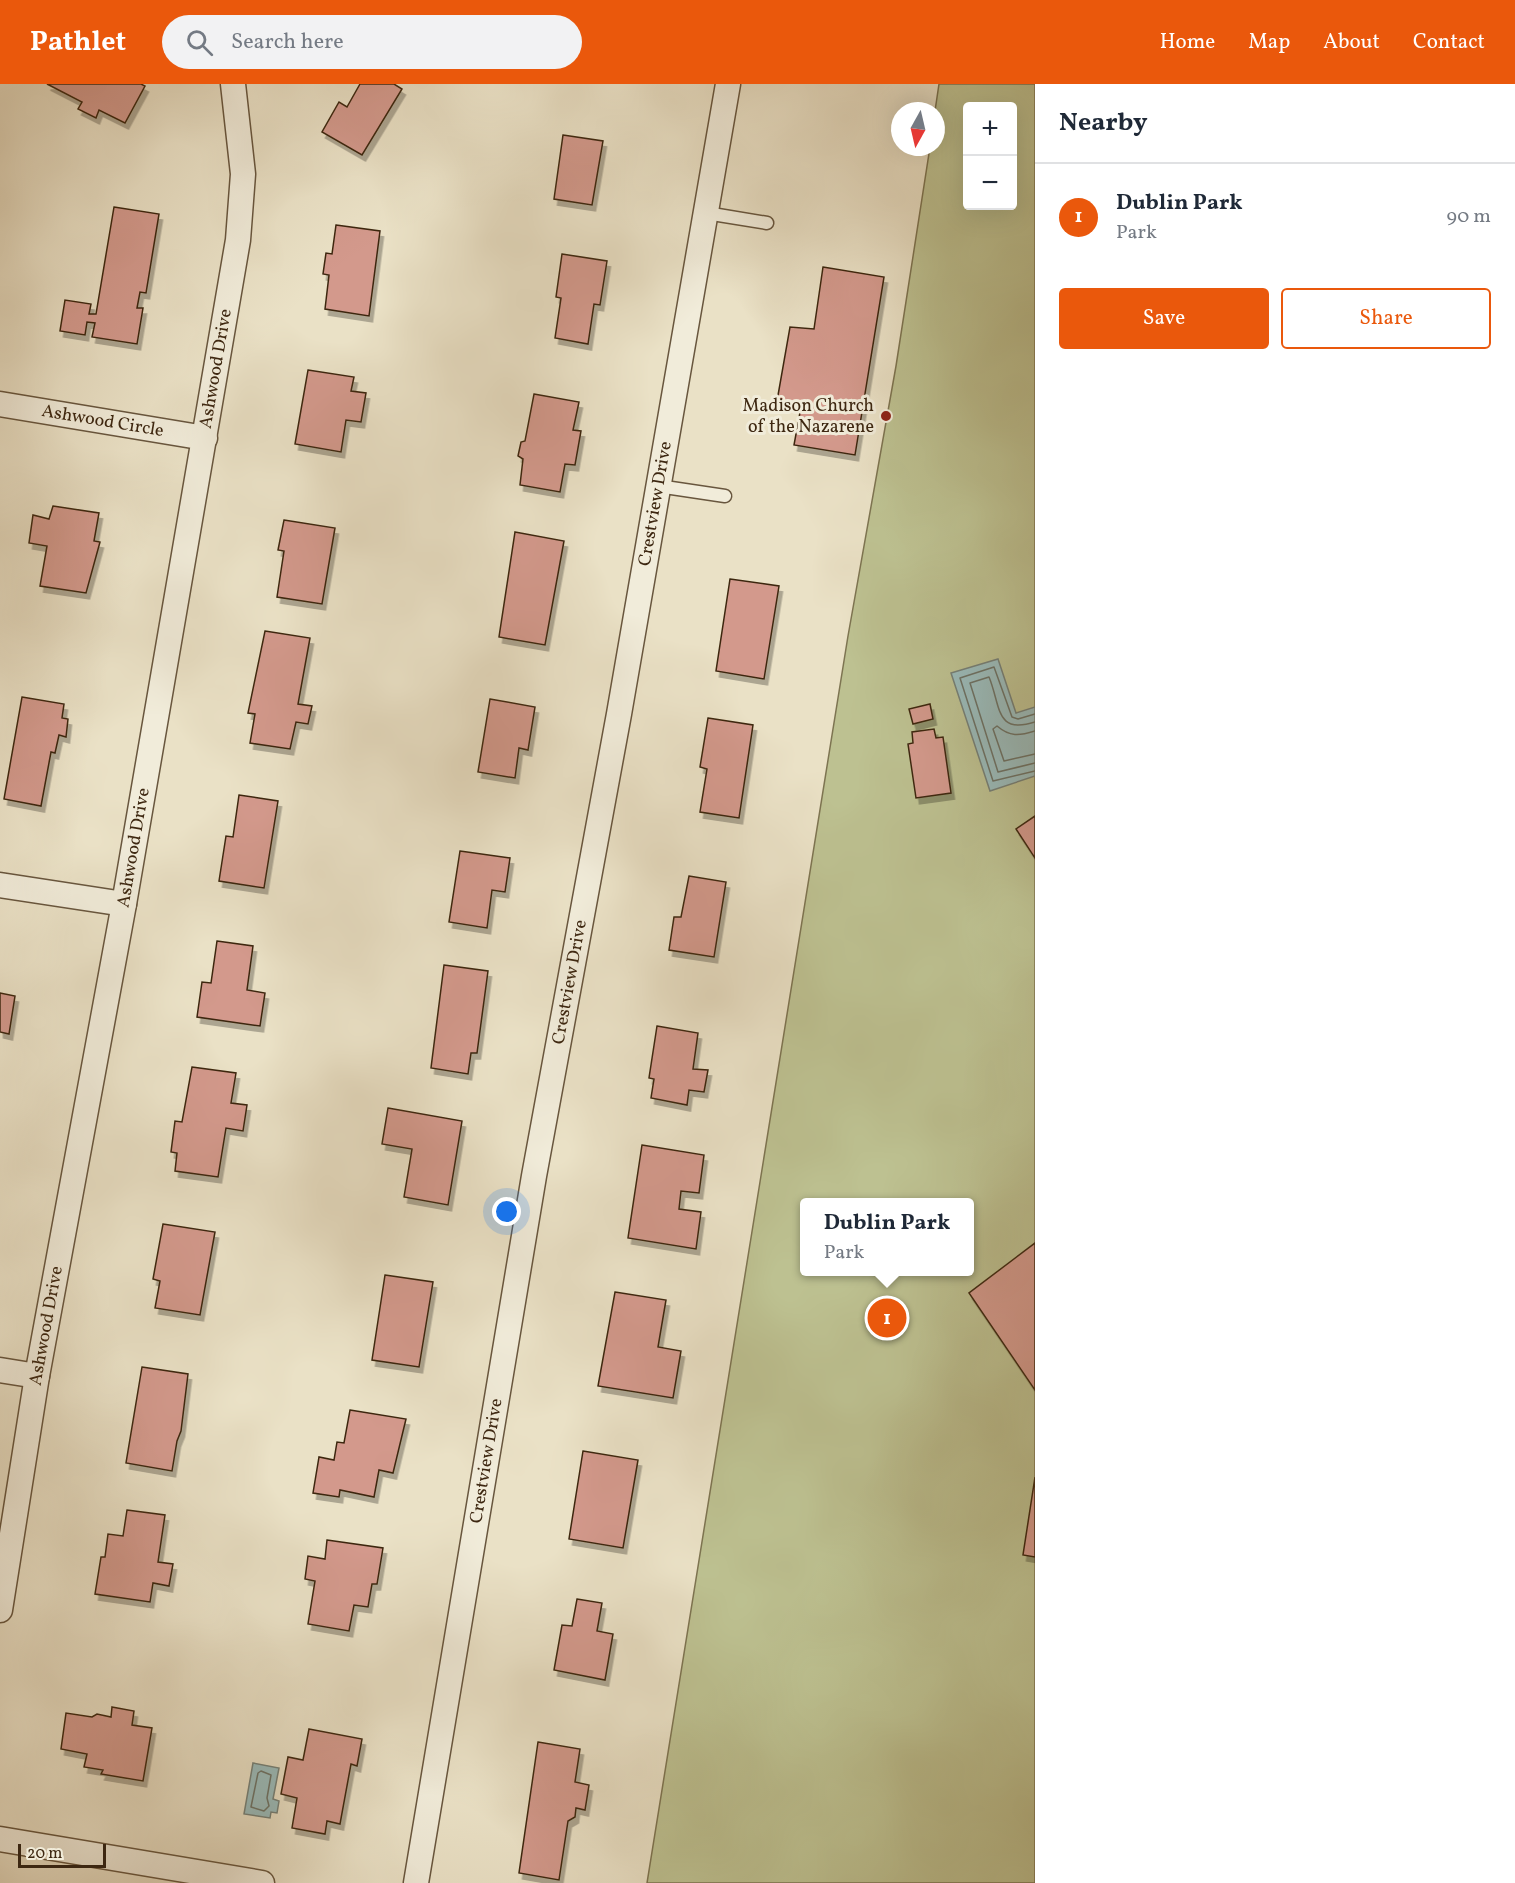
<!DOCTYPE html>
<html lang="en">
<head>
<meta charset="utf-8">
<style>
  body { margin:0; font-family:Vollkorn,serif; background:#f2f2f3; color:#1f2937 }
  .controls { position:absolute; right:18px; top:18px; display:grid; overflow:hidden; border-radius:6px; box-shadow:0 6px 24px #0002 }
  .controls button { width:54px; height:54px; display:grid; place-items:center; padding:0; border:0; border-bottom:2px solid #e0e1e3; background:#fff; color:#1f2937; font:30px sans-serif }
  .compass { position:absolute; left:891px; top:18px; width:54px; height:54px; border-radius:50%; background:#fff; box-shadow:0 6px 24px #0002; rotate:188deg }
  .scale { position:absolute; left:18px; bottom:15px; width:88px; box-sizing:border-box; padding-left:6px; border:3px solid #3d2711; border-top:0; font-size:16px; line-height:21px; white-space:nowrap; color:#3d2711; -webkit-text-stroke:4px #f1ecda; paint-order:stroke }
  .you { position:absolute; left:507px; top:1128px; width:21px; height:21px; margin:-15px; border:4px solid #fff; border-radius:50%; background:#1a73e8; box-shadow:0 0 0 9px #1a73e833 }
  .badge { display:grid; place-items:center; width:39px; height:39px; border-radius:50%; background:#ea580c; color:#fff; font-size:20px; font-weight:700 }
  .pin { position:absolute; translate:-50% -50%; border:3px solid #fff; box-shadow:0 2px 6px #0006 }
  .popup { position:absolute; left:800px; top:1114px; width:174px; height:78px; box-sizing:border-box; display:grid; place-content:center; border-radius:6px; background:#fff; filter:drop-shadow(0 2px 4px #0005); font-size:20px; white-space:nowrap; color:#747a83 }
  .popup b { font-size:22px; color:#1f2937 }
  .popup::after { content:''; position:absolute; left:50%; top:100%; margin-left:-12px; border:12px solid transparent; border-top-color:#fff }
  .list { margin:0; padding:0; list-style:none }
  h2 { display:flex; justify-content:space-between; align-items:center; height:78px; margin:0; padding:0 24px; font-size:26px }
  h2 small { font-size:20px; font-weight:400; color:#747a83 }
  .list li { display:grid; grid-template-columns:39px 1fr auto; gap:18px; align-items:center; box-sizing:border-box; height:108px; padding:0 24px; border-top:2px solid #e0e1e3 }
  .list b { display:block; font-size:22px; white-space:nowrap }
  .list p { margin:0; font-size:20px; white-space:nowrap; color:#747a83 }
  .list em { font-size:20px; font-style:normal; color:#747a83 }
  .actions { display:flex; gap:12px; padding:18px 24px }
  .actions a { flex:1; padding:14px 0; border:2px solid #ea580c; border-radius:6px; text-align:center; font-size:21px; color:#ea580c }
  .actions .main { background:#ea580c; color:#fff }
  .icon { flex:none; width:33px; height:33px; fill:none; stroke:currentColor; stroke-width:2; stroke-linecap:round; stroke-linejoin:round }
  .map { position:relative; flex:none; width:1035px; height:1799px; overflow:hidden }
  header { display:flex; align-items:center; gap:36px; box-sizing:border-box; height:84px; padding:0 30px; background:#ea580c; color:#fff }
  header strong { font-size:28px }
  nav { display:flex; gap:33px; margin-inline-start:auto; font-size:21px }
  .search { width:420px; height:54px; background:#f2f2f3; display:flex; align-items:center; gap:15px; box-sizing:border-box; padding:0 21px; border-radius:33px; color:#747a83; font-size:22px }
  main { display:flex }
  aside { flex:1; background:#fff }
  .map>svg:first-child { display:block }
  .green { fill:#bdc191; stroke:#7d7451; stroke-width:1.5; fill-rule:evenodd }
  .water { fill:#9abcbc; stroke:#758078; stroke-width:1.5 }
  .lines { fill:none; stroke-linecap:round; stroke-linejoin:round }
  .shore { stroke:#6c7266; stroke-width:1.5 }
  .building { fill:#d3998c; stroke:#3d2711; stroke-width:1.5; filter:url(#shadow) }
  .service-casing { stroke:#68563e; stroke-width:15 }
  .minor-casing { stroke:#68563e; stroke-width:27 }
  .service { stroke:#f1ecda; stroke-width:12 }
  .minor { stroke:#f1ecda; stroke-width:24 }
  .poi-dot { fill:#8f2418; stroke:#f1ecda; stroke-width:2 }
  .labels { text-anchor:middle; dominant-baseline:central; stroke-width:6; stroke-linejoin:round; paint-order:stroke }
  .street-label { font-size:18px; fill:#3d2711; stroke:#f1ecda }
  .poi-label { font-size:18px; fill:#3d2711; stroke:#f1ecda; text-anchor:end }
</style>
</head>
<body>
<header>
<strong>Pathlet</strong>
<div class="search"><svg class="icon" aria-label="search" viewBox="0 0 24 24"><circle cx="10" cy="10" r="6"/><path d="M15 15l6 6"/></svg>Search here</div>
<nav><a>Home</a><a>Map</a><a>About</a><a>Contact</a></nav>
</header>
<main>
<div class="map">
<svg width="1035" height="1799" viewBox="0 0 1035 1799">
  <defs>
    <filter id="shadow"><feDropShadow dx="3.5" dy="6" stdDeviation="0" flood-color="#0004"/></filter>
  </defs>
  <rect width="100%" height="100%" fill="#eae1c6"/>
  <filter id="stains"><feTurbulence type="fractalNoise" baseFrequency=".00333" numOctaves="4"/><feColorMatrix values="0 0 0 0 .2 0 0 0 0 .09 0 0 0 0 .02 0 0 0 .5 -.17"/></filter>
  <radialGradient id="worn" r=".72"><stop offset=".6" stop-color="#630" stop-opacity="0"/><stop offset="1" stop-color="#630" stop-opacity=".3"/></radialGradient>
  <path class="green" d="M 939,0 L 1035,0 L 1035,1799 L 647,1799 L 848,552 L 896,282 L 930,63 L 936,63 L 935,27 ZM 968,22 L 1012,22 L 1012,122 L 968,122 ZM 804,1118 L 970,1118 L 970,1188 L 804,1188 Z"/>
  <g class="water">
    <path d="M 998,575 L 1016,629 L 1035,623 L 1035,692 L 990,707 L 951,589 Z"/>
    <path d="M 253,1679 L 279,1684 L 273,1715 L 279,1717 L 277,1729 L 271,1728 L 270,1734 L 244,1730 Z"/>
  </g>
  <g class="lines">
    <g class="shore">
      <path d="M 1035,630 L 1018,635 L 1012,633 L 994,583 L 960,594 L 993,697 L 1035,687"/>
      <path d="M 1035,638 C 995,651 1001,622 989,593 L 970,599 L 998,688 L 1035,679"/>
      <path d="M 1035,647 C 1019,652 1010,653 997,642 L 993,645 L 1004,677 L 1035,670"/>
      <path d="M 261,1687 L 271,1691 L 267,1714 L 269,1722 L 264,1727 L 251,1723 L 258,1689 Z"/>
    </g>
  </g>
  <g class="building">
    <path d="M 47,0 L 141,0 L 145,2 L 125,39 L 99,26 L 96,34 L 78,25 L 82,18 Z"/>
    <path d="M 360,0 L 394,0 L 402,5 L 362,71 L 322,48 L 339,18 L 347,23 Z"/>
    <path d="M 563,51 L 603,57 L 592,121 L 554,115 Z"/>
    <path d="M 114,123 L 159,130 L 146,209 L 140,208 L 137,224 L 143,224 L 137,260 L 92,253 L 95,239 L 87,238 L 85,251 L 60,247 L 65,216 L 91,220 L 89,230 L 96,230 Z"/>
    <path d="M 336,141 L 380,147 L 369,232 L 325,225 L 329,191 L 323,190 L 326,169 L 332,170 Z"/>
    <path d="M 562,170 L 607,177 L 600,221 L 594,220 L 588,260 L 555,254 L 561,214 L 556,213 Z"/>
    <path d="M 823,183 L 884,193 L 855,371 L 794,361 L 801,323 L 777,317 L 790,243 L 814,245 Z"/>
    <path d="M 308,286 L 354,293 L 351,307 L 366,309 L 361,338 L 346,336 L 341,368 L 295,360 Z"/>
    <path d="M 534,310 L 579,318 L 573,346 L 581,347 L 575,381 L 565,380 L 560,408 L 520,401 L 523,375 L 518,372 L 521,358 L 525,357 Z"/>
    <path d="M 53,422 L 99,429 L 94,457 L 100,458 L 86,509 L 40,502 L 47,462 L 29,459 L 33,431 L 49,435 Z"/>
    <path d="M 284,436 L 335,444 L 322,520 L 277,513 L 284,467 L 278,466 Z"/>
    <path d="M 515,448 L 564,457 L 545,561 L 499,553 Z"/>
    <path d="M 730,495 L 779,502 L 764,595 L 716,587 Z"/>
    <path d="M 265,547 L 310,554 L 298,620 L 312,622 L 308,640 L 296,638 L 290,665 L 250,659 L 255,630 L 248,629 Z"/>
    <path d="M 22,613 L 64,620 L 62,634 L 68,635 L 66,653 L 59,651 L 55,669 L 51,668 L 41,722 L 4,715 Z"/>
    <path d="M 490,615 L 535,623 L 528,666 L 519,664 L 515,694 L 478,688 Z"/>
    <path d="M 930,620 L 933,635 L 913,640 L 909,625 Z"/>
    <path d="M 708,634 L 753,641 L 739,734 L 700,728 L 707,685 L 700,683 Z"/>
    <path d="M 934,645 L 936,654 L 943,653 L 951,709 L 916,714 L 908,660 L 913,659 L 912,648 Z"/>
    <path d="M 239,711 L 278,717 L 264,804 L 219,797 L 226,752 L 233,753 Z"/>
    <path d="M 1035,732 L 1035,774 L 1016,745 Z"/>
    <path d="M 460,767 L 510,774 L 505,808 L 492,806 L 487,844 L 449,838 Z"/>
    <path d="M 689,792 L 726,798 L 714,873 L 669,866 L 674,833 L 681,833 Z"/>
    <path d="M 217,857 L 253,862 L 247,906 L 265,909 L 260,942 L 197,933 L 202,898 L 211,899 Z"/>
    <path d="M 444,881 L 488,887 L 477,969 L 471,969 L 468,990 L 431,984 Z"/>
    <path d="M 0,909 L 15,912 L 9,950 L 0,948 Z"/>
    <path d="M 657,942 L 698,949 L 693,985 L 708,986 L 704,1008 L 689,1006 L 687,1021 L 651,1014 L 654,995 L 649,994 Z"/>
    <path d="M 192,983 L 236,989 L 231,1019 L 247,1021 L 243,1047 L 226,1044 L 218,1093 L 175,1087 L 177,1069 L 171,1068 L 175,1037 L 182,1038 Z"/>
    <path d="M 388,1024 L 462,1037 L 448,1121 L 404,1113 L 412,1065 L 382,1060 Z"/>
    <path d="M 642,1061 L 704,1071 L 699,1109 L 681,1107 L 679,1125 L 701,1128 L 696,1165 L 628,1154 Z"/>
    <path d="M 163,1140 L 215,1148 L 200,1231 L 155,1224 L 160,1197 L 153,1195 Z"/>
    <path d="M 1035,1159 L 1035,1306 L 969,1209 Z"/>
    <path d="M 385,1191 L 433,1198 L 419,1283 L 372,1276 Z"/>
    <path d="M 615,1208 L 666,1216 L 658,1263 L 681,1267 L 673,1314 L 598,1302 Z"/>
    <path d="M 142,1283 L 188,1290 L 181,1347 L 177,1357 L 172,1387 L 126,1379 Z"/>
    <path d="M 350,1326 L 406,1335 L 393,1389 L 379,1386 L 374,1413 L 340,1406 L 339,1413 L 313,1409 L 319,1373 L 334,1376 L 337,1358 L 344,1359 Z"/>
    <path d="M 583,1367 L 638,1376 L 623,1464 L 569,1455 Z"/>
    <path d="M 1035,1393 L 1035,1473 L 1023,1471 Z"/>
    <path d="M 127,1426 L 165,1431 L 158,1478 L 173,1480 L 169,1502 L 153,1499 L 150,1518 L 95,1510 L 101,1473 L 105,1473 L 108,1450 L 123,1452 Z"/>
    <path d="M 327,1456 L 383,1464 L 377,1500 L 372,1500 L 368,1523 L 354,1521 L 349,1547 L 308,1540 L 315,1497 L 305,1495 L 308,1472 L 325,1475 Z"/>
    <path d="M 577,1515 L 602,1519 L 597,1547 L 613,1550 L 605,1596 L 554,1586 L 562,1541 L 572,1542 Z"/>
    <path d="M 112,1623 L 134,1627 L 132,1641 L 152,1644 L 143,1697 L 101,1690 L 103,1686 L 84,1683 L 87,1670 L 61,1665 L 66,1629 L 92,1633 L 97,1630 L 111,1633 Z"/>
    <path d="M 309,1645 L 362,1655 L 357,1682 L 351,1680 L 340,1740 L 327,1737 L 325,1750 L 292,1744 L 297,1714 L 281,1710 L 288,1673 L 303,1676 Z"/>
    <path d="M 538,1658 L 580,1665 L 575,1698 L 589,1701 L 585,1726 L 576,1724 L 575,1733 L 568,1737 L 559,1796 L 519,1789 Z"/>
  </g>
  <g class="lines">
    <defs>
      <g id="service">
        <path d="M 706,129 L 767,139"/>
        <path d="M 658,402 L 725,412"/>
      </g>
      <g id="minor">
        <path id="s1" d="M 0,320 L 205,354"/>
        <path d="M 0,801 L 124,820"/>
        <path d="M 0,1286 L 37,1292"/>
        <path id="s2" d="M 0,1526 L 37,1292 L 124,820 L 238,156 L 243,90 L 233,0"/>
        <path d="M 0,1755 L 262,1799"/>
        <path id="s3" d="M 416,1799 L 534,1092 L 619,630 L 728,0"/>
      </g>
    </defs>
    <use href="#service" class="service-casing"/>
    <use href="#minor" class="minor-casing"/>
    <use href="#service" class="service"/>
    <use href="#minor" class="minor"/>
  </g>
  <circle class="poi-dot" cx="886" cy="332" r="6"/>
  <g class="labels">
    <g class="street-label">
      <text stroke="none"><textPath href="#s2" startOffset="1260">Ashwood Drive</textPath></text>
      <text stroke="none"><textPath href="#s1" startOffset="104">Ashwood Circle</textPath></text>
      <text stroke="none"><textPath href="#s3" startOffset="1400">Crestview Drive</textPath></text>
      <text stroke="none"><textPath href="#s2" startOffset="774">Ashwood Drive</textPath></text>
      <text stroke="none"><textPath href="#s3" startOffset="914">Crestview Drive</textPath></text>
      <text stroke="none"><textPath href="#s2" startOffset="288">Ashwood Drive</textPath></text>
      <text stroke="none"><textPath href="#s3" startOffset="428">Crestview Drive</textPath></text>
    </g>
    <g class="poi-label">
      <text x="874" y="322">Madison Church<tspan x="874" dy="21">of the Nazarene</tspan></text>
    </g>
  </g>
  <rect width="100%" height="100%" filter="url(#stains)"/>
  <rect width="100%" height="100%" fill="url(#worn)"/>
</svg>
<div class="controls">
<button>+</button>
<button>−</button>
</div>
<svg class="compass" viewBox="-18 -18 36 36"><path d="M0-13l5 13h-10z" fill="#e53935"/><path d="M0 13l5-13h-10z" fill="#747a83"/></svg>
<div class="scale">20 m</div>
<div class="you"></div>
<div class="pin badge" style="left:887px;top:1234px">1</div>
<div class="popup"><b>Dublin Park</b>Park</div>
</div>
<aside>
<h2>Nearby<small></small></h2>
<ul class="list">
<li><span class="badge">1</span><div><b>Dublin Park</b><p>Park</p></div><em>90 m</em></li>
</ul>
<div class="actions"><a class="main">Save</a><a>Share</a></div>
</aside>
</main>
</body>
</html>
